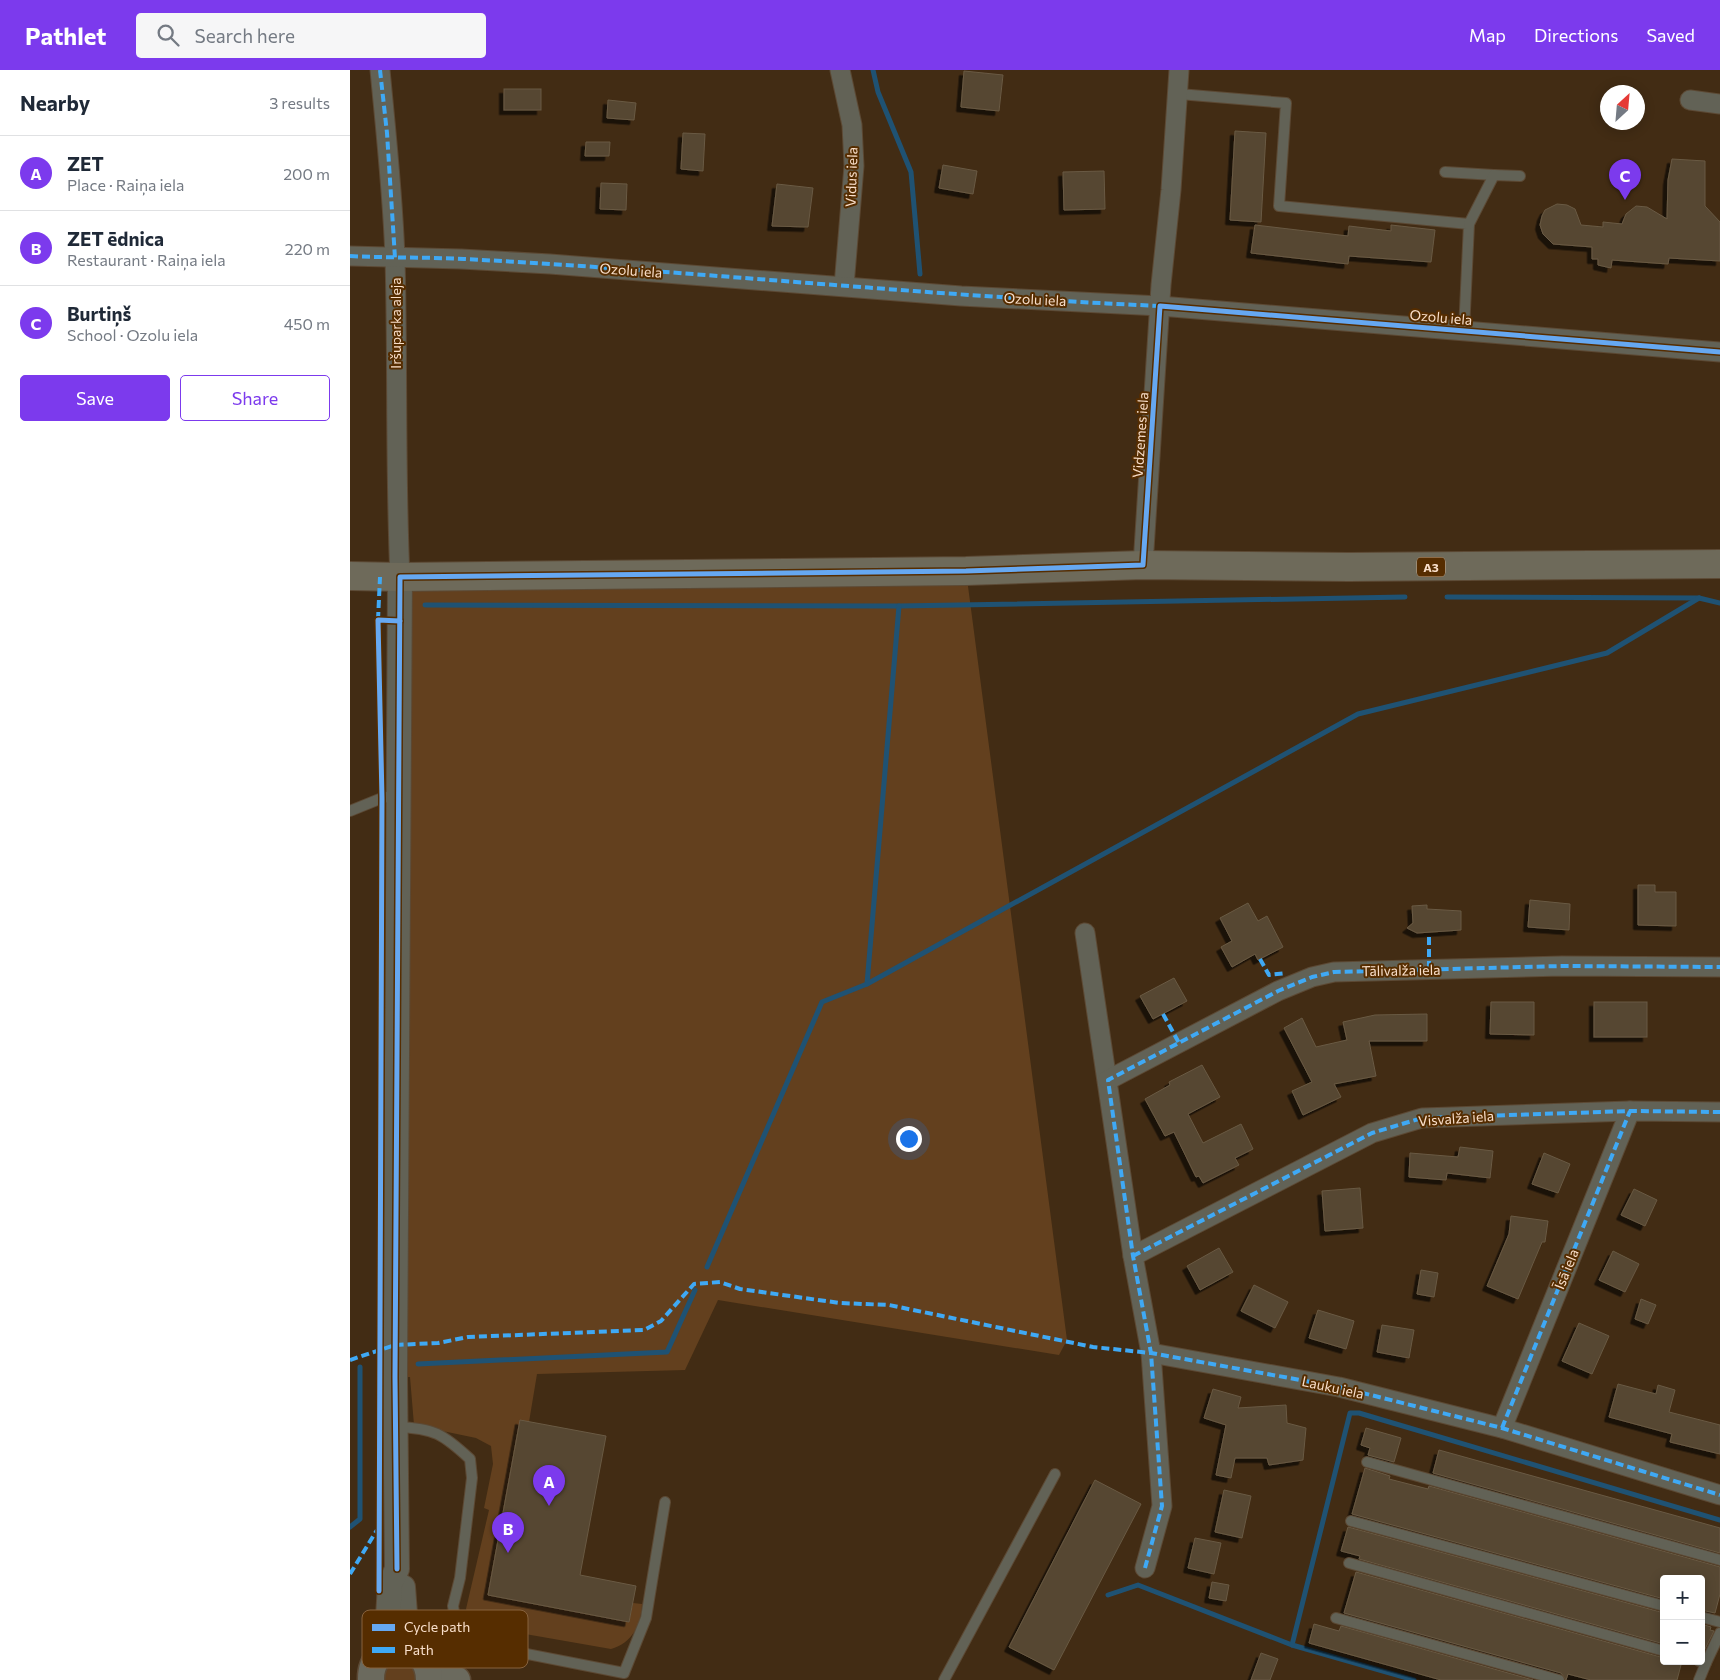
<!DOCTYPE html>
<html lang="en">
<head>
<meta charset="utf-8">
<style>
  body { margin:0; font-family:Commissioner,sans-serif; background:#f6f6f7; color:#1f2937 }
  .controls { position:absolute; right:15px; bottom:15px; display:grid; overflow:hidden; border-radius:5px; box-shadow:0 2px 12px #0003 }
  .controls button { width:45px; height:45px; display:grid; place-items:center; padding:0; border:0; border-bottom:1px solid #e0e1e3; background:#fff; color:#1f2937; font:25px sans-serif }
  .compass { position:absolute; left:1250px; top:15px; width:45px; height:45px; border-radius:50%; background:#fff; box-shadow:0 2px 12px #0003; rotate:26deg }
  .you { position:absolute; left:558px; top:1068px; width:18px; height:18px; margin:-12px; border:4px solid #fff; border-radius:50%; background:#1a73e8; box-shadow:0 0 0 8px #1a73e833 }
  .badge { display:grid; place-items:center; width:32px; height:32px; border-radius:50%; background:#7c3aed; color:#fff; font-size:16px; font-weight:700 }
  .pin { position:absolute; translate:-50% -41px; filter:drop-shadow(0 1px 2px #0008) }
  .pin::after { content:''; position:absolute; top:26px; width:18px; height:15px; background:inherit; clip-path:polygon(0 0,100% 0,50% 100%) }
  .list { margin:0; padding:0; list-style:none }
  h2 { display:flex; justify-content:space-between; align-items:center; height:65px; margin:0; padding:0 20px; font-size:21px }
  h2 small { font-size:16px; font-weight:400; color:#747a83 }
  .list li { display:grid; grid-template-columns:32px 1fr auto; gap:15px; align-items:center; box-sizing:border-box; height:75px; padding:0 20px; border-top:1px solid #e0e1e3 }
  .list b { display:block; font-size:19px; white-space:nowrap }
  .list p { margin:0; font-size:16px; white-space:nowrap; color:#747a83 }
  .list em { font-size:16px; font-style:normal; color:#747a83 }
  .actions { display:flex; gap:10px; padding:15px 20px }
  .actions a { flex:1; padding:11px 0; border:1px solid #7c3aed; border-radius:5px; text-align:center; font-size:18px; color:#7c3aed }
  .actions .main { background:#7c3aed; color:#fff }
  .icon { flex:none; width:28px; height:28px; fill:none; stroke:currentColor; stroke-width:2; stroke-linecap:round; stroke-linejoin:round }
  .map { position:relative; flex:none; width:1370px; height:1610px; overflow:hidden }
  header { display:flex; align-items:center; gap:30px; box-sizing:border-box; height:70px; padding:0 25px; background:#7c3aed; color:#fff }
  header strong { font-size:24px }
  nav { display:flex; gap:28px; margin-inline-start:auto; font-size:18px }
  .search { width:350px; height:45px; background:#f6f6f7; display:flex; align-items:center; gap:12px; box-sizing:border-box; padding:0 18px; border-radius:5px; color:#747a83; font-size:19px }
  main { display:flex }
  aside { flex:1; background:#fff }
  .map>svg:first-child { display:block }
  .green { fill:#63401e }
  .lines { fill:none; stroke-linecap:round; stroke-linejoin:round }
  .stream { stroke:#1f5273; stroke-width:5 }
  .building { fill:#564630; stroke:#695a44; filter:url(#shadow) }
  .service-casing { stroke:#5c4934; stroke-width:12 }
  .minor-casing { stroke:#5c4934; stroke-width:21 }
  .tertiary-casing { stroke:#5c4934; stroke-width:26 }
  .secondary-casing { stroke:#5c4934; stroke-width:29 }
  .trunk-casing { stroke:#5c4934; stroke-width:30 }
  .service { stroke:#626256; stroke-width:10 }
  .minor { stroke:#626256; stroke-width:19 }
  .tertiary { stroke:#626256; stroke-width:24 }
  .secondary { stroke:#6b6a5e; stroke-width:26 }
  .trunk { stroke:#6e6a5a; stroke-width:28 }
  .quiet { stroke:#3fa9f5; stroke-width:4; stroke-dasharray:8 4; stroke-linecap:butt }
  .cycleway-casing { stroke:#562d00; stroke-width:8 }
  .cycleway { stroke:#66a8f1; stroke-width:5 }
  .labels { text-anchor:middle; dominant-baseline:central; stroke-width:4; stroke-linejoin:round; paint-order:stroke }
  .shield { fill:#562d00; stroke:#c8aa8d; stroke-width:1 }
  .shield-label { font-size:12px; font-weight:bold; fill:#f9dfca }
  .street-label { font-size:14px; fill:#f9dfca; stroke:#562d00 }
  .key { fill:#562d00; stroke:#87623d; stroke-width:1 }
  .key-label { font-size:14px; fill:#f9dfca }
</style>
</head>
<body>
<header>
<strong>Pathlet</strong>
<div class="search"><svg class="icon" aria-label="search" viewBox="0 0 24 24"><circle cx="10" cy="10" r="6"/><path d="M15 15l6 6"/></svg>Search here</div>
<nav><a>Map</a><a>Directions</a><a>Saved</a></nav>
</header>
<main>
<aside>
<h2>Nearby<small>3 results</small></h2>
<ul class="list">
<li><span class="badge">A</span><div><b>ZET</b><p>Place · Raiņa iela</p></div><em>200 m</em></li>
<li><span class="badge">B</span><div><b>ZET ēdnica</b><p>Restaurant · Raiņa iela</p></div><em>220 m</em></li>
<li><span class="badge">C</span><div><b>Burtiņš</b><p>School · Ozolu iela</p></div><em>450 m</em></li>
</ul>
<div class="actions"><a class="main">Save</a><a>Share</a></div>
</aside>
<div class="map">
<svg width="1370" height="1610" viewBox="0 0 1370 1610">
  <defs>
    <filter id="shadow"><feDropShadow dx="-4.5" dy="4.5" stdDeviation="0" flood-color="#0009"/></filter>
  </defs>
  <rect width="100%" height="100%" fill="#422c14"/>
  <g class="green">
    <path d="M 616,501 L 717,1270 L 709,1285 L 368,1230 L 335,1300 L 187,1304 L 179,1352 L 170,1351 L 138,1525 L 279,1552 L 283,1533 L 292,1534 C 291,1555 282,1573 261,1579 L 123,1555 L 116,1539 L 139,1440 L 134,1438 L 143,1394 L 141,1376 L 126,1368 L 64,1355 L 60,1307 L 45,1307 L 50,507 Z"/>
    <path d="M 42,1589 L 61,1591 L 69,1610 L 31,1610 L 33,1598 Z"/>
  </g>
  <g class="lines">
    <g class="stream">
      <path d="M 523,0 L 528,22 L 561,102 L 570,204"/>
      <path d="M 1097,527 L 1349,528 L 1370,533"/>
      <path d="M 75,535 L 549,536 L 1055,527"/>
      <path d="M 517,914 L 549,536"/>
      <path d="M 357,1197 L 472,932 L 517,914 L 1008,644 L 1257,583 L 1349,528"/>
      <path d="M 68,1294 L 317,1282 L 345,1220"/>
      <path d="M 0,1457 L 10,1449 L 10,1297"/>
      <path d="M 758,1525 L 788,1515 L 942,1575 L 1064,1610"/>
      <path d="M 942,1575 L 1000,1343 L 1009,1343 L 1370,1450"/>
    </g>
  </g>
  <g class="building">
    <path d="M 614,1 L 653,5 L 649,41 L 611,37 Z"/>
    <rect x="154" y="19" width="37" height="21"/>
    <path d="M 258,30 L 286,33 L 284,50 L 257,48 Z"/>
    <path d="M 885,61 L 916,63 L 911,152 L 880,150 Z"/>
    <path d="M 333,63 L 355,64 L 353,101 L 331,99 Z"/>
    <path d="M 236,72 L 260,72 L 259,86 L 235,86 Z"/>
    <path d="M 1322,89 L 1355,91 L 1355,136 L 1370,152 L 1370,191 L 1319,188 L 1318,194 L 1262,190 L 1261,198 L 1248,195 L 1248,189 L 1242,189 L 1242,177 L 1203,174 L 1193,164 L 1190,155 L 1192,146 L 1195,140 L 1207,134 L 1217,135 L 1225,139 L 1231,155 L 1253,157 L 1253,152 L 1272,154 L 1276,144 L 1286,136 L 1297,137 L 1317,149 L 1318,110 Z"/>
    <path d="M 593,95 L 627,101 L 623,124 L 589,118 Z"/>
    <path d="M 754,101 L 755,139 L 714,140 L 713,102 Z"/>
    <path d="M 251,113 L 277,114 L 276,140 L 250,139 Z"/>
    <path d="M 427,114 L 463,118 L 458,157 L 422,156 Z"/>
    <path d="M 905,155 L 998,166 L 999,156 L 1041,161 L 1041,155 L 1085,160 L 1081,192 L 999,186 L 998,194 L 901,183 Z"/>
    <path d="M 1288,815 L 1305,815 L 1305,822 L 1326,822 L 1326,856 L 1288,855 Z"/>
    <path d="M 1180,830 L 1220,834 L 1219,860 L 1178,857 Z"/>
    <path d="M 898,833 L 908,851 L 917,846 L 933,877 L 908,890 L 905,884 L 882,897 L 871,877 L 882,871 L 870,848 Z"/>
    <path d="M 1077,835 L 1077,839 L 1111,841 L 1111,860 L 1067,863 L 1057,858 L 1063,853 L 1062,836 Z"/>
    <path d="M 824,908 L 837,931 L 803,949 L 790,926 Z"/>
    <path d="M 1141,932 L 1184,932 L 1184,965 L 1140,964 Z"/>
    <rect x="1244" y="932" width="53" height="35"/>
    <path d="M 1077,944 L 1077,971 L 1019,971 L 1026,1006 L 984,1014 L 991,1027 L 953,1045 L 942,1021 L 962,1012 L 934,958 L 952,948 L 966,977 L 997,970 L 993,952 L 1025,945 Z"/>
    <path d="M 852,995 L 870,1027 L 838,1044 L 853,1073 L 891,1054 L 903,1079 L 885,1088 L 889,1095 L 853,1113 L 849,1106 L 846,1107 L 824,1062 L 815,1066 L 795,1029 L 820,1015 L 819,1012 Z"/>
    <path d="M 1110,1077 L 1143,1081 L 1140,1108 L 1097,1103 L 1096,1110 L 1059,1107 L 1060,1083 L 1108,1087 Z"/>
    <path d="M 1194,1083 L 1220,1094 L 1208,1123 L 1182,1114 Z"/>
    <path d="M 1010,1118 L 1013,1158 L 975,1161 L 972,1121 Z"/>
    <path d="M 1284,1119 L 1307,1130 L 1295,1156 L 1271,1145 Z"/>
    <path d="M 1161,1146 L 1198,1151 L 1195,1172 L 1192,1172 L 1168,1229 L 1137,1216 L 1159,1164 Z"/>
    <path d="M 869,1178 L 883,1202 L 850,1220 L 837,1196 Z"/>
    <path d="M 1263,1181 L 1289,1194 L 1275,1222 L 1249,1210 Z"/>
    <path d="M 1071,1200 L 1088,1203 L 1084,1227 L 1067,1224 Z"/>
    <path d="M 904,1215 L 938,1232 L 925,1258 L 891,1241 Z"/>
    <path d="M 1291,1229 L 1306,1235 L 1298,1254 L 1285,1249 Z"/>
    <path d="M 968,1240 L 1004,1251 L 996,1279 L 959,1268 Z"/>
    <path d="M 1229,1253 L 1259,1266 L 1242,1304 L 1212,1291 Z"/>
    <path d="M 1032,1255 L 1064,1260 L 1059,1288 L 1027,1282 Z"/>
    <path d="M 1268,1314 L 1306,1324 L 1308,1315 L 1325,1320 L 1319,1342 L 1370,1355 L 1370,1384 L 1320,1372 L 1322,1364 L 1259,1347 Z"/>
    <path d="M 863,1319 L 891,1327 L 888,1338 L 936,1335 L 937,1353 L 956,1358 L 953,1390 L 919,1395 L 917,1388 L 885,1388 L 881,1408 L 866,1405 L 876,1355 L 854,1348 Z"/>
    <path d="M 170,1350 L 256,1366 L 230,1505 L 286,1516 L 279,1552 L 138,1525 Z"/>
    <path d="M 1016,1358 L 1051,1368 L 1044,1392 L 1018,1385 L 1020,1378 L 1011,1375 Z"/>
    <path d="M 1089,1380 L 1370,1458 L 1370,1483 L 1083,1403 Z"/>
    <path d="M 1015,1398 L 1040,1406 L 1039,1409 L 1078,1419 L 1079,1416 L 1370,1497 L 1370,1524 L 1365,1543 L 1351,1540 L 1351,1509 L 1314,1509 L 1314,1529 L 1002,1444 Z"/>
    <path d="M 745,1410 L 791,1434 L 704,1600 L 659,1577 Z"/>
    <path d="M 874,1420 L 901,1426 L 892,1468 L 865,1462 Z"/>
    <path d="M 998,1457 L 1314,1543 L 1314,1574 L 1009,1489 L 1010,1486 L 991,1481 Z"/>
    <path d="M 845,1468 L 871,1473 L 864,1504 L 838,1498 Z"/>
    <path d="M 1006,1502 L 1314,1588 L 1314,1591 L 1331,1595 L 1327,1610 L 1241,1610 L 1218,1604 L 1216,1610 L 1211,1603 L 994,1543 Z"/>
    <path d="M 862,1512 L 879,1515 L 876,1531 L 859,1528 Z"/>
    <path d="M 964,1554 L 989,1561 L 991,1556 L 1183,1610 L 1091,1610 L 959,1573 Z"/>
    <path d="M 1351,1554 L 1361,1557 L 1360,1560 L 1364,1561 L 1354,1581 L 1351,1581 Z"/>
    <path d="M 911,1583 L 928,1589 L 920,1610 L 901,1610 Z"/>
  </g>
  <g class="lines">
    <defs>
      <g id="service">
        <path d="M 829,24 L 936,33 L 929,136 L 1119,154 L 1114,261"/>
        <path d="M 1095,102 L 1144,105"/>
        <path d="M 1119,154 L 1144,105 L 1170,106"/>
        <path d="M 0,741 L 32,728 L 49,725"/>
        <path d="M 47,1357 C 84,1358 93,1364 120,1389 L 122,1408 L 110,1508 L 103,1536 L 107,1559 L 116,1572 L 274,1603 L 296,1548 L 315,1432"/>
        <path d="M 1017,1392 L 1370,1490"/>
        <path d="M 1001,1451 L 1314,1536"/>
        <path d="M 999,1493 L 1314,1581"/>
        <path d="M 1351,1547 L 1370,1552"/>
        <path d="M 986,1548 L 1209,1610"/>
        <path d="M 1349,1591 L 1356,1593 L 1349,1610"/>
        <path d="M 1356,1593 L 1370,1563"/>
        <path d="M 594,1610 L 705,1404"/>
      </g>
      <g id="minor">
        <path d="M 30,0 C 36,63 43,126 45,189 C 48,295 45,401 50,507"/>
        <path d="M 490,0 L 502,55 L 504,96 L 494,216"/>
        <path d="M 1340,30 L 1370,34"/>
        <path d="M 0,186 L 111,189 L 200,194 L 611,226 L 810,236 L 1370,282"/>
        <path d="M 793,495 L 811,215 L 821,120 L 829,0"/>
        <path d="M 735,863 L 783,1186 L 801,1283 L 812,1436 L 795,1498"/>
        <path d="M 758,1010 L 928,921 L 962,907 L 984,902 L 1212,896 L 1370,897"/>
        <path d="M 783,1186 L 1022,1063 L 1072,1048 L 1280,1041 L 1370,1042"/>
        <path d="M 801,1283 L 989,1317 L 1152,1358 L 1370,1425"/>
        <path d="M 1152,1358 L 1280,1041"/>
      </g>
      <g id="tertiary">
        <path d="M 53,1517 L 55,1544 L 61,1579"/>
        <path d="M 36,1581 L 40,1514 L 47,1499 L 45,1307 L 50,507"/>
      </g>
      <g id="secondary">
        <path d="M 79,1601 L 107,1610"/>
        <path d="M 21,1610 C 20,1567 79,1567 79,1610"/>
      </g>
      <path id="trunk" d="M 0,506 L 50,507 L 616,501 L 793,495 L 999,497 L 1370,494"/>
    </defs>
    <use href="#service" class="service-casing"/>
    <use href="#minor" class="minor-casing"/>
    <use href="#tertiary" class="tertiary-casing"/>
    <use href="#secondary" class="secondary-casing"/>
    <use href="#trunk" class="trunk-casing"/>
    <use href="#service" class="service"/>
    <use href="#minor" class="minor"/>
    <use href="#tertiary" class="tertiary"/>
    <use href="#secondary" class="secondary"/>
    <use href="#trunk" class="trunk"/>
    <g class="quiet">
      <path d="M 30,0 L 37,63 L 45,188"/>
      <path d="M 0,186 C 38,188 76,187 114,189 C 346,201 578,226 810,236"/>
      <path d="M 28,550 L 30,507"/>
      <path d="M 910,889 L 919,905 L 936,903"/>
      <path d="M 1079,899 L 1079,867"/>
      <path d="M 813,944 L 829,973"/>
      <path d="M 783,1186 L 1022,1063 L 1072,1048 L 1280,1041 L 1370,1042"/>
      <path d="M 0,1290 L 45,1275 L 88,1273 L 118,1267 L 294,1260 L 311,1251 L 344,1214 L 370,1212 L 390,1219 L 490,1233 L 539,1235 L 743,1277 L 801,1283 L 989,1317 L 1152,1358 L 1370,1425"/>
      <path d="M 1152,1358 L 1280,1041"/>
      <path d="M 795,1498 L 812,1436 L 801,1283 L 783,1186 L 758,1010 L 928,921 L 962,907 L 984,902 L 1212,896 L 1370,897"/>
      <path d="M 0,1504 L 27,1460"/>
    </g>
    <defs>
      <g id="cycleway">
        <path d="M 47,1499 L 45,1307 L 50,507 L 616,501 L 793,495 L 810,236 L 1370,282"/>
        <path d="M 29,1521 L 32,728 L 28,550 L 50,551"/>
      </g>
    </defs>
    <use href="#cycleway" class="cycleway-casing"/>
    <use href="#cycleway" class="cycleway"/>
  </g>
  <g class="labels">
    <rect class="shield" x="1067" y="487.5" width="28" height="19" rx="4"/>
    <g class="shield-label">
      <text x="1081" y="497">A3</text>
    </g>
    <g class="street-label">
      <text transform="translate(501 107) rotate(-88)">Vidus iela</text>
      <text transform="translate(281 200) rotate(4)">Ozolu iela</text>
      <text transform="translate(685 229) rotate(3)">Ozolu iela</text>
      <text transform="translate(1091 247) rotate(5)">Ozolu iela</text>
      <text transform="translate(45 253) rotate(-90)">Iršuparka aleja</text>
      <text transform="translate(790 365) rotate(-86)">Vidzemes iela</text>
      <text transform="translate(1051 900) rotate(-1)">Tālivalža iela</text>
      <text transform="translate(1106 1048) rotate(-4)">Visvalža iela</text>
      <text transform="translate(1216 1199) rotate(-68)">Īsā iela</text>
      <text transform="translate(983 1317) rotate(12)">Lauku iela</text>
    </g>
  </g>
  <rect x="12" y="1540" width="166" height="58" rx="8" class="key"/>
  <rect x="22" y="1554" width="23" height="7" fill="#66a8f1"/>
  <rect x="22" y="1577" width="23" height="6" fill="#3fa9f5"/>
  <g class="key-label">
    <text x="54" y="1562">Cycle path</text>
    <text x="54" y="1585">Path</text>
  </g>
</svg>
<div class="controls">
<button>+</button>
<button>−</button>
</div>
<svg class="compass" viewBox="-18 -18 36 36"><path d="M0-13l5 13h-10z" fill="#e53935"/><path d="M0 13l5-13h-10z" fill="#747a83"/></svg>
<div class="you"></div>
<div class="pin badge" style="left:199px;top:1436px">A</div>
<div class="pin badge" style="left:158px;top:1483px">B</div>
<div class="pin badge" style="left:1275px;top:130px">C</div>
</div>
</main>
</body>
</html>
